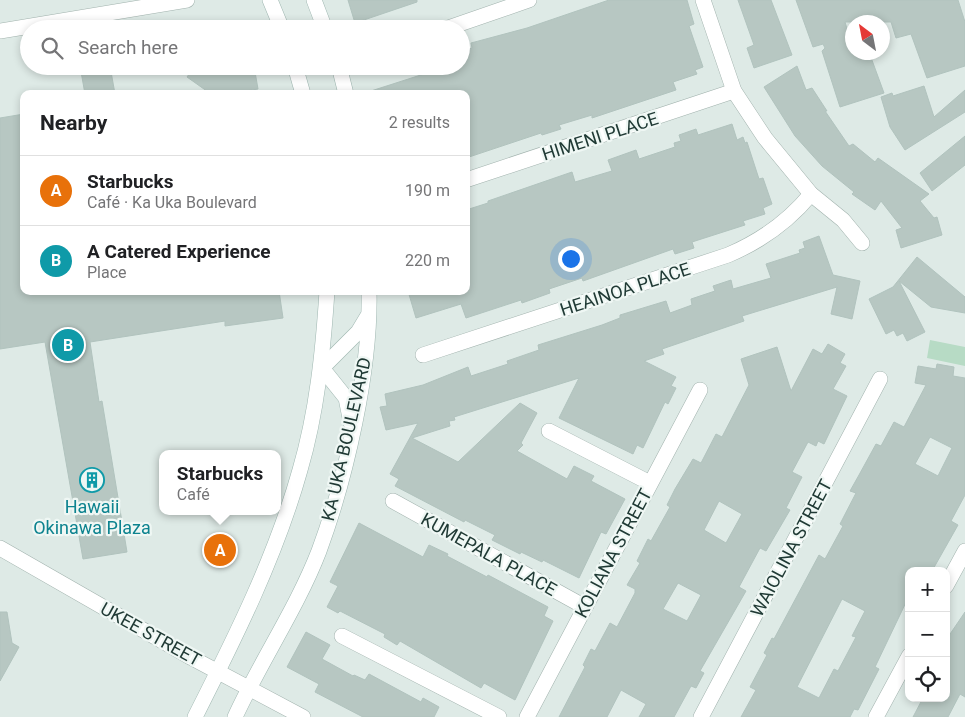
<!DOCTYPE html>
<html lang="en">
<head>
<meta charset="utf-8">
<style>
  body { margin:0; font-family:Roboto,sans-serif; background:#f2f2f2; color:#202124 }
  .controls { position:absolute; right:15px; bottom:15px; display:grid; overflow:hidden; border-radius:10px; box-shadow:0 2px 8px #0003 }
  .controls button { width:45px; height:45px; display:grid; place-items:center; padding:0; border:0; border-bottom:1px solid #e0e0e0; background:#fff; color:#202124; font:25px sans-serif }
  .compass { position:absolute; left:845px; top:15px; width:45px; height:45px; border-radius:50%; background:#fff; box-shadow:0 2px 8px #0003; rotate:328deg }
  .you { position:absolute; left:570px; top:258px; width:18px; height:18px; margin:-12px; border:4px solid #fff; border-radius:50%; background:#1a73e8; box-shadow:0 0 0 8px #1a73e833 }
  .badge { display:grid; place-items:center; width:32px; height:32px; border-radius:50%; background:#b45309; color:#fff; font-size:16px; font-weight:700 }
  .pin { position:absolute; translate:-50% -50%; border:2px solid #fff; box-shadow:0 1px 5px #0006 }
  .popup { position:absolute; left:159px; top:450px; width:122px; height:65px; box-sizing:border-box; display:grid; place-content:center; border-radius:10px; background:#fff; filter:drop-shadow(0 1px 4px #0005); font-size:16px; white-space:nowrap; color:#757577 }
  .popup b { font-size:19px; color:#202124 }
  .popup::after { content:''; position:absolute; left:50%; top:100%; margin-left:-10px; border:10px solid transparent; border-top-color:#fff }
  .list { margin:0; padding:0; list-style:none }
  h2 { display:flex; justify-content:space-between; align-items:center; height:65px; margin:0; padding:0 20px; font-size:21px }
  h2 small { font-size:16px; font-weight:400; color:#757577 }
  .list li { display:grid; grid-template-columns:32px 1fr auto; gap:15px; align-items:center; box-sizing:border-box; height:70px; padding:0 20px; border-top:1px solid #e0e0e0 }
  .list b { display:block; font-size:19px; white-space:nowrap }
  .list p { margin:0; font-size:16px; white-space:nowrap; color:#757577 }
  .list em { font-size:16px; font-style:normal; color:#757577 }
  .icon { flex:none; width:28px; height:28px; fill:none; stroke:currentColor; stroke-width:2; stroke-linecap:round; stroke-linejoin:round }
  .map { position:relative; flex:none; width:965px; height:717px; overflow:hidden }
  .search { position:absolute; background:#fff; box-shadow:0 2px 8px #0003; left:20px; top:20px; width:450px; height:55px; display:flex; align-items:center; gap:12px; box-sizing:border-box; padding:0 18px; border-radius:28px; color:#757577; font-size:19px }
  .panel { position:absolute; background:#fff; box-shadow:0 2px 8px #0003; left:20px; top:90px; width:450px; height:205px; border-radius:10px }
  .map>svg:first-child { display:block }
  .green { fill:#b7dbc5 }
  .building { fill:#b7c7c2; stroke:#b1c3be; fill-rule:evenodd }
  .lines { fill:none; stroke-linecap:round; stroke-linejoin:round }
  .minor-casing { stroke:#a1b2ad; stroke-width:16 }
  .tertiary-casing { stroke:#a1b2ad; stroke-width:16 }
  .secondary-casing { stroke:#9eb6b0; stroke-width:16 }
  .minor { stroke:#fff; stroke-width:15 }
  .tertiary { stroke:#fff; stroke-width:15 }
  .secondary { stroke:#fff; stroke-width:15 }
  .labels { text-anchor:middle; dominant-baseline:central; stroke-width:4.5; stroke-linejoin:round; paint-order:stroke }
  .street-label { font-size:18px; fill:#203a35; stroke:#eff7f4 }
  .culture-label { font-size:18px; fill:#0d838f; stroke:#eff7f4 }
</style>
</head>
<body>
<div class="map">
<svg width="965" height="717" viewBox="0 0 965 717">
  <rect width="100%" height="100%" fill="#deeae6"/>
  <path class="green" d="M 930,340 L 965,347 L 965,366 L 927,358 Z"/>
  <g class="building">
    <path d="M 348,0 L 417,0 L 417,2 L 355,23 Z"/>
    <path d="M 609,0 L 687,0 L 694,24 L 689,26 L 703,67 L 695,70 L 697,74 L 673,82 L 676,90 L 592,118 L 592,115 L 559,125 L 561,129 L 542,135 L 541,133 L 466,158 L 466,94 L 371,94 L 371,91 L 427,73 L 425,66 L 461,66 L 461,51 L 472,48 L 471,43 L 527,28 Z"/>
    <path d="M 738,0 L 771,0 L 792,55 L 754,68 L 747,48 L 754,45 Z"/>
    <path d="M 796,0 L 958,0 L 965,22 L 965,66 L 927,78 L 911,34 L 896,38 L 891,22 L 845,22 L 852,46 L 852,52 L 856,56 L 869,52 L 884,93 L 840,107 L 822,51 L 825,48 L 823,44 L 813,47 Z"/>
    <path d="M 80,66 L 110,66 L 115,94 L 85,94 Z"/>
    <path d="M 195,66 L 254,66 L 258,89 L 227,94 L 211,94 L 187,77 Z"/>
    <path d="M 797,66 L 806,90 L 812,88 L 827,111 L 825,111 L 849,146 L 853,144 L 875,162 L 878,158 L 929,194 L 920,201 L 934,218 L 937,217 L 942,235 L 901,248 L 896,230 L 902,228 L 881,201 L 875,210 L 852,194 L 854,192 L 822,166 L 795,136 L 764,87 Z"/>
    <path d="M 924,86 L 934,117 L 965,90 L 965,112 L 905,150 L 890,127 L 881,97 L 892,93 L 893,96 Z"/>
    <path d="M 24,114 L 24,291 L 279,291 L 283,318 L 225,326 L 225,321 L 90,342 L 99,402 L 102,401 L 127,552 L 83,559 L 45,342 L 0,349 L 0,118 Z"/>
    <path d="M 732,124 L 737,140 L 743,137 L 745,143 L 747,142 L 759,179 L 763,178 L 772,204 L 763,208 L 765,214 L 743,221 L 745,225 L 692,242 L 694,248 L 675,254 L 673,249 L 583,281 L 582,278 L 549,289 L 550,293 L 522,303 L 521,300 L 466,318 L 461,304 L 416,318 L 408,291 L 466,291 L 466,210 L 488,203 L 488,201 L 572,172 L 575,182 L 612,171 L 608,160 L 636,150 L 639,159 L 675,147 L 674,143 L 681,141 L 679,135 L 696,129 L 698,135 Z"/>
    <path d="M 965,136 L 965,165 L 932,191 L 920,173 Z"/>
    <path d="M 819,236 L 833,275 L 860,281 L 852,319 L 831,314 L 837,287 L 742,316 L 744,321 L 662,349 L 664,354 L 644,361 L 676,377 L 671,386 L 676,388 L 668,404 L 665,402 L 643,448 L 637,445 L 633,454 L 559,418 L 579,378 L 454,417 L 455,420 L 449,421 L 450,426 L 412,438 L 458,462 L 520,403 L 537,413 L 521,443 L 523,445 L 517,451 L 567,479 L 574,466 L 594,476 L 591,481 L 625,499 L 606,534 L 601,532 L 579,578 L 543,560 L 542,562 L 521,552 L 520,554 L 492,540 L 495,535 L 465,520 L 464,522 L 395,486 L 399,479 L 390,474 L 418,423 L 386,430 L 380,407 L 387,406 L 385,394 L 423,385 L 468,367 L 471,376 L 508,364 L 507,361 L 539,350 L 538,345 L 602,325 L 620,318 L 620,315 L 666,301 L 670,313 L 692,305 L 691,299 L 715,291 L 713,286 L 731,280 L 733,289 L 771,278 L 766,264 L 800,253 L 799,250 L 805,248 L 803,242 Z"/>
    <path d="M 917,257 L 965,297 L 965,313 L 931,307 L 899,281 L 925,332 L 907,341 L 903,333 L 897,336 L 894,330 L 886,334 L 869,299 L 893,287 Z"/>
    <path d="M 828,344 L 845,354 L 840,363 L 846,366 L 833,389 L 847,396 L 824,444 L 818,441 L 816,446 L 808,442 L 792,472 L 802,477 L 786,508 L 790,510 L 766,551 L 760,548 L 739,587 L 746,591 L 700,671 L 704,673 L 696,688 L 691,686 L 674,717 L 639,717 L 646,704 L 621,690 L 607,717 L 559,717 L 585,667 L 583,665 L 591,649 L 595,651 L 610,623 L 617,627 L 635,593 L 635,589 L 627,585 L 640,563 L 637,561 L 648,539 L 651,541 L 670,507 L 667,505 L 675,489 L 693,459 L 701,463 L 716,434 L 722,437 L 749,385 L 741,359 L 777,347 L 791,391 L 813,349 L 822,354 ZM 719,501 L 742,514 L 726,543 L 704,530 ZM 678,583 L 701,595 L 687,621 L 663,609 Z"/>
    <path d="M 937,364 L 954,367 L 953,376 L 965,378 L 965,495 L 951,521 L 958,525 L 932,571 L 909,571 L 909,596 L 875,667 L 879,669 L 858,710 L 854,709 L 850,717 L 741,717 L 756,690 L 750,687 L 767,655 L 764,653 L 772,638 L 774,639 L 819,555 L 825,559 L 843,526 L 840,524 L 856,493 L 850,491 L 859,475 L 876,444 L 881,446 L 894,422 L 904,427 L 926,385 L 915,383 L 918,366 L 936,369 ZM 930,437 L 952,448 L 938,476 L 915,464 ZM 842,599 L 865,611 L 852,636 L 856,637 L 838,671 L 834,669 L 819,698 L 797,687 Z"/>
    <path d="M 359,523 L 423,557 L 429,545 L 448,554 L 447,556 L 487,577 L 488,575 L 548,607 L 544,616 L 553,621 L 515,700 L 484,683 L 481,688 L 400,641 L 397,645 L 384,637 L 385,634 L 340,611 L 338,613 L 327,607 L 338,586 L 330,582 Z"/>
    <path d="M 0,612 L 7,612 L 12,643 L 19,647 L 0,681 Z"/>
    <path d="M 965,612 L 965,697 L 960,694 L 948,717 L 913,717 L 923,698 L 946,698 L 946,640 Z"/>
    <path d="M 306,632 L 330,645 L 322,659 L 353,676 L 354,675 L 365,680 L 369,674 L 421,702 L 423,698 L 439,707 L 434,717 L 363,717 L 315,692 L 319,684 L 287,667 Z"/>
  </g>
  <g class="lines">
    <defs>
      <g id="minor">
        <path d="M 703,0 L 734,91 L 765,138 L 811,194 L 843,220 L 862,243"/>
        <path d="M 445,29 L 529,0"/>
        <path d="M 466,180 L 734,91"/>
        <path d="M 423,355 L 728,255 C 761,241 788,222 811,194"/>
        <path d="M 549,431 L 650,483"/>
        <path d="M 393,501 L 585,607"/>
        <path d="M 946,586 L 965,551"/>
        <path d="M 342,636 L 499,717"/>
        <path d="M 527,717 L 700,390"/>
        <path d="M 701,717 L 880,379"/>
        <path d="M 876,717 L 909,656"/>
      </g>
      <g id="tertiary">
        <path d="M 0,31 L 187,0"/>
        <path d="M 0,548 L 192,658 L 303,717"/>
      </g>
      <g id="secondary">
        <path d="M 270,0 L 282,29"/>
        <path d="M 314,0 L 325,29"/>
        <path d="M 295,66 L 303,94"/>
        <path d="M 339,66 L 346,94"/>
        <path d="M 322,368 L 358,332 L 367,317"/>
        <path d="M 322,368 L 346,398 L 351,423"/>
        <path d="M 195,717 C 235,638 276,556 300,470 C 317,412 323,352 327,291"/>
        <path d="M 235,717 C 260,662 297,608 319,551 C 346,478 371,369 369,291"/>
      </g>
    </defs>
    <use href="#minor" class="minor-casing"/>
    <use href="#tertiary" class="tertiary-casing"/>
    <use href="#secondary" class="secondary-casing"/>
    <use href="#minor" class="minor"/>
    <use href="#tertiary" class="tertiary"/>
    <use href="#secondary" class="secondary"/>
  </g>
  <defs>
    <symbol id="building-ring" viewBox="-11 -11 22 22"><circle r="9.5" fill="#eff7f4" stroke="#0f9aa8" stroke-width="1.5"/><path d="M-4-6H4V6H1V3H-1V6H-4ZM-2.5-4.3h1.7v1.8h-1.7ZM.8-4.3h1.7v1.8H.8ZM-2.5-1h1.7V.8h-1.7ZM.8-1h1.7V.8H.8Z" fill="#0f9aa8"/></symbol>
  </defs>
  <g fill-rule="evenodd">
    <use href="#building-ring" x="78" y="466" width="28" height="28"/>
  </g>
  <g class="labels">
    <g class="street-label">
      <text transform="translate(600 136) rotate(-18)">HIMENI PLACE</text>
      <text transform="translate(625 289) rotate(-18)">HEAINOA PLACE</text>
      <text transform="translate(346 439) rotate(-77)">KA UKA BOULEVARD</text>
      <text transform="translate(791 548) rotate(-62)">WAIOLINA STREET</text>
      <text transform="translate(613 553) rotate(-62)">KOLIANA STREET</text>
      <text transform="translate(489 554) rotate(29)">KUMEPALA PLACE</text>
      <text transform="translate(151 634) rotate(29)">UKEE STREET</text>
    </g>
    <g class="culture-label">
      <text x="92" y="506">Hawaii<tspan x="92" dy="21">Okinawa Plaza</tspan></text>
    </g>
  </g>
</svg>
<div class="controls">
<button>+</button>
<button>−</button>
<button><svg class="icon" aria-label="locate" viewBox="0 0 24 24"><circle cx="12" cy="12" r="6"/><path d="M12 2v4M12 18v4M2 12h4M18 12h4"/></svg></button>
</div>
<svg class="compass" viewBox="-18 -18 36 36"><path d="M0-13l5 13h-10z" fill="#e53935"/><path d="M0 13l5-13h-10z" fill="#757577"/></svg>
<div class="you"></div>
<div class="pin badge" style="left:220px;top:550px;background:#e8710a">A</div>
<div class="popup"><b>Starbucks</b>Café</div>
<div class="pin badge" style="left:68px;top:345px;background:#0f9aa8">B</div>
<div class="search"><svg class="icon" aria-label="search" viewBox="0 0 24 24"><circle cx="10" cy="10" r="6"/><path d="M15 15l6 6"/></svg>Search here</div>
<section class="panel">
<h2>Nearby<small>2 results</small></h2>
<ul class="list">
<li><span class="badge" style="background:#e8710a">A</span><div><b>Starbucks</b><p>Café · Ka Uka Boulevard</p></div><em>190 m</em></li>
<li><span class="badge" style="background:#0f9aa8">B</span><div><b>A Catered Experience</b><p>Place</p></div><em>220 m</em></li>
</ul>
</section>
</div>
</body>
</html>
